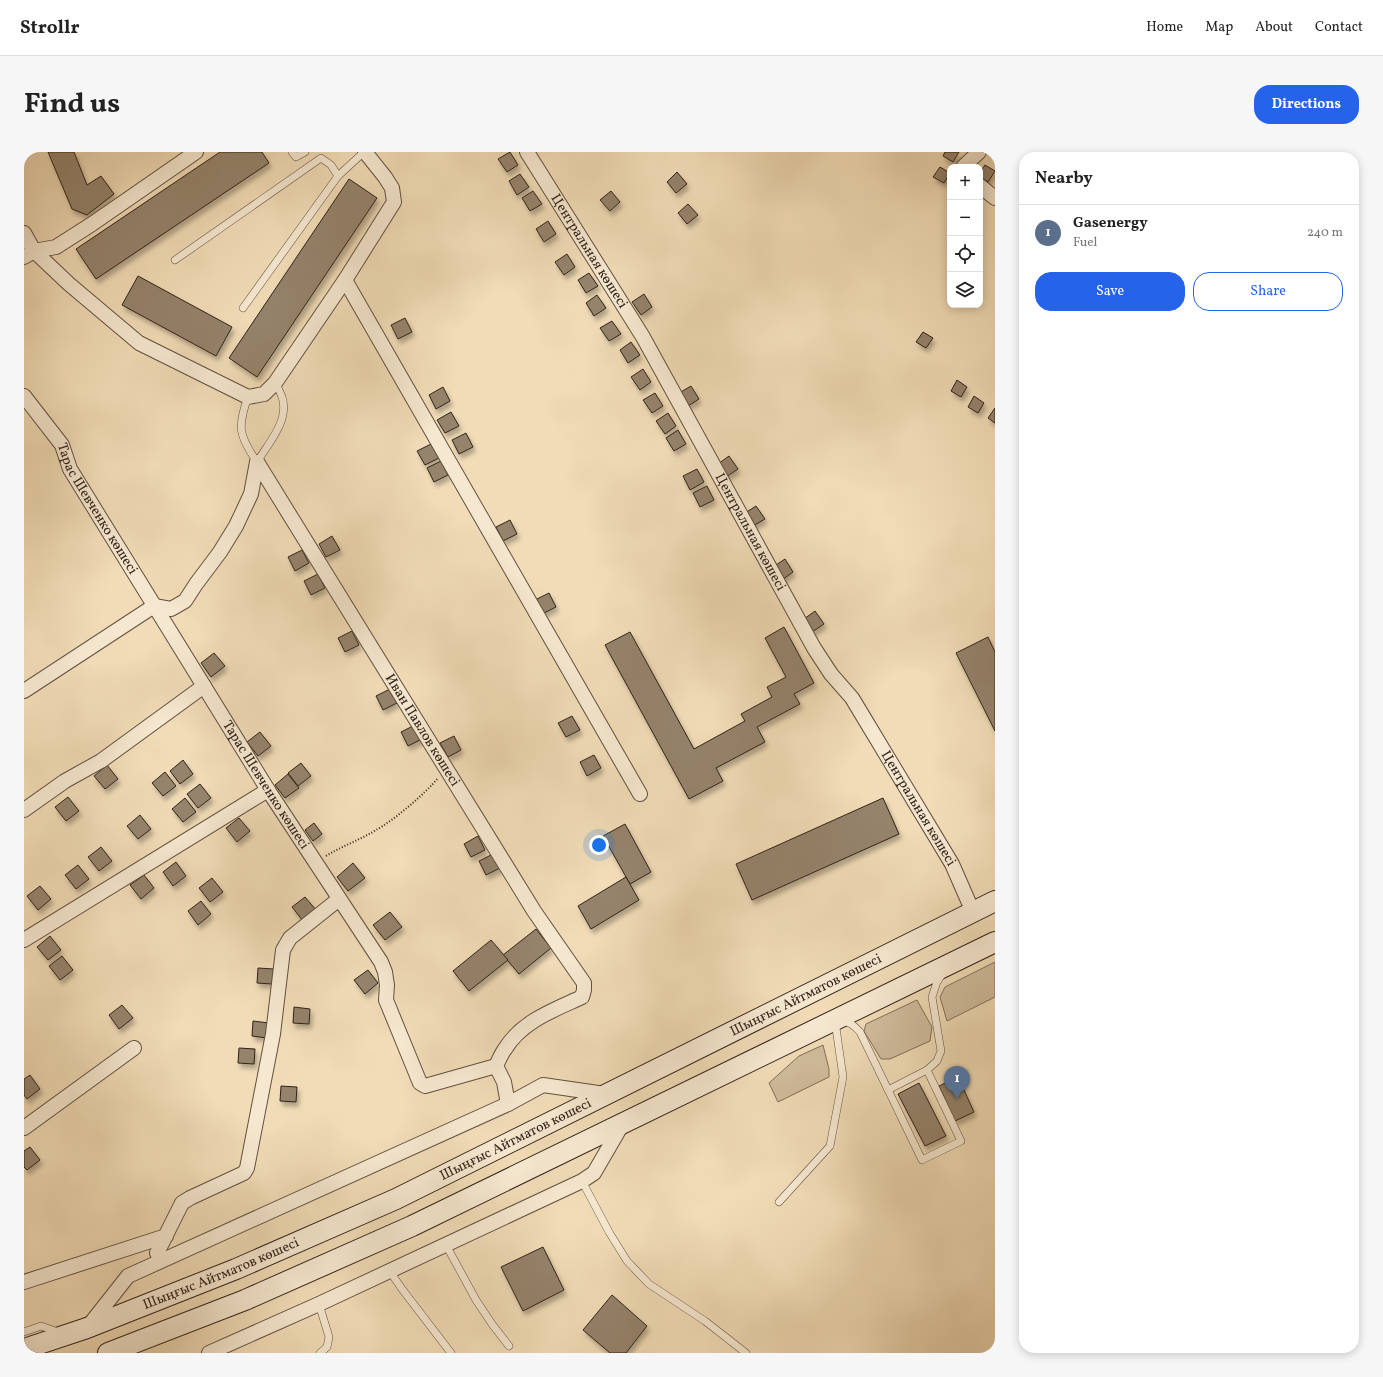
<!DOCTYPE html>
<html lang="en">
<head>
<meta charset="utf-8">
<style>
  body { margin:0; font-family:Vollkorn,serif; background:#f6f6f6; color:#222 }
  .controls { position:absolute; right:12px; top:12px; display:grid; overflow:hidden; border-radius:8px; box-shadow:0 2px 10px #0003 }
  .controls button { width:36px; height:36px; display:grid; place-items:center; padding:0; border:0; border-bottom:1px solid #e0e0e0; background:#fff; color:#222; font:20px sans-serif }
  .you { position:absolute; left:575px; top:693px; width:14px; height:14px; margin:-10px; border:3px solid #fff; border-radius:50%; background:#1a73e8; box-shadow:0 0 0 6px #1a73e833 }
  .badge { display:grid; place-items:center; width:26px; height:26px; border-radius:50%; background:#2563eb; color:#fff; font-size:13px; font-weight:700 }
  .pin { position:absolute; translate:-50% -33px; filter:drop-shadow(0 1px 2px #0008) }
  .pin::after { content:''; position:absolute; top:21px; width:14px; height:12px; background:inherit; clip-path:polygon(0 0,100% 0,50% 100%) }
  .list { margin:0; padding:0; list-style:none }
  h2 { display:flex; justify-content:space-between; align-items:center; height:52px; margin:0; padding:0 16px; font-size:17px }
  h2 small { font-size:13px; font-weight:400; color:#767676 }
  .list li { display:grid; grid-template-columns:26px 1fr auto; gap:12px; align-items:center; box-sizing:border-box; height:56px; padding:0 16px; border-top:1px solid #e0e0e0 }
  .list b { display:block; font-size:15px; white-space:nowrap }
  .list p { margin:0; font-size:13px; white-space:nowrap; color:#767676 }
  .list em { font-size:13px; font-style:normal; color:#767676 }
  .actions { display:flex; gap:8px; padding:12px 16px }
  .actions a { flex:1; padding:9px 0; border:1px solid #2563eb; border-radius:16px; text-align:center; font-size:14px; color:#2563eb }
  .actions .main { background:#2563eb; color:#fff }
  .icon { flex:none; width:22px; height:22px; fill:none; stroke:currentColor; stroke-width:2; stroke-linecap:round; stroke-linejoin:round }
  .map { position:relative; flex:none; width:971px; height:1201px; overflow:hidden; border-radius:16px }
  header { display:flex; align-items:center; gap:24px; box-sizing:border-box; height:56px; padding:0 20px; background:#fff; border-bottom:1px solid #e0e0e0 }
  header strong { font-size:19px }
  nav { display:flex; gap:22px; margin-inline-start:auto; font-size:14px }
  .intro { display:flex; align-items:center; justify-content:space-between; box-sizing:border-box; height:96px; padding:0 24px }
  h1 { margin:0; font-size:28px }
  .button { padding:10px 18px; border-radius:16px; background:#2563eb; color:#fff; font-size:14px; font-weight:700 }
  main { display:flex; gap:24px; padding:0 24px }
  aside { flex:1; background:#fff; border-radius:16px; box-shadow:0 2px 10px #0003 }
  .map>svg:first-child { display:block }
  .green { fill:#d0bc9c; stroke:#806f5b }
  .building { fill:#95836c; stroke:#31221a; filter:url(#shadow) }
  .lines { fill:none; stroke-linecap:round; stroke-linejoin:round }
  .service-casing { stroke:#615041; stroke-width:8 }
  .minor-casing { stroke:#615041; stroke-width:16 }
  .secondary-casing { stroke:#31221a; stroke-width:22 }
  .path { stroke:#31221a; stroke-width:2; stroke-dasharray:1 2; stroke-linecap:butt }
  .service { stroke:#f6e8d0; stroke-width:7 }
  .minor { stroke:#f6e8d0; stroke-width:14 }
  .secondary { stroke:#f6e8d0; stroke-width:20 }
  .labels { text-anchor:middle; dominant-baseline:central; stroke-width:3; stroke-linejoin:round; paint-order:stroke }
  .street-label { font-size:14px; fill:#31221a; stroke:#f6e8d0 }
</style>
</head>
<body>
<header>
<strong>Strollr</strong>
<nav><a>Home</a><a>Map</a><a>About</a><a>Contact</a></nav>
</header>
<div class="intro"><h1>Find us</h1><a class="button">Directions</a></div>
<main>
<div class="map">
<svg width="971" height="1201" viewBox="0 0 971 1201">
  <defs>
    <filter id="shadow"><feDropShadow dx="2.5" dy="4.5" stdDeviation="2" flood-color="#0004"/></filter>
  </defs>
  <rect width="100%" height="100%" fill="#f1dcb7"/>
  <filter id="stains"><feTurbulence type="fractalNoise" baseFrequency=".005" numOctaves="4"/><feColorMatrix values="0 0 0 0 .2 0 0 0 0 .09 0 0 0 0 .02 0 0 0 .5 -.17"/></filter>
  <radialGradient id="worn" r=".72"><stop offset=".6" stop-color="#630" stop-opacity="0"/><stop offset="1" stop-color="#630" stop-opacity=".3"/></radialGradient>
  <g class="green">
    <path d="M 971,810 L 971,845 L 923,869 L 916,845 L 921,835 Z"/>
    <path d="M 893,848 L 908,875 L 906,889 L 866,907 L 857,907 L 840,879 L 842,872 Z"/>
    <path d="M 799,893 L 805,917 L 805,925 L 754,950 L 745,931 L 775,904 Z"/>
  </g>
  <g class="building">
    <path d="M 24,0 L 50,0 L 63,33 L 77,24 L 90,42 L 63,63 L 48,57 Z"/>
    <path d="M 196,0 L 238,0 L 245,11 L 72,127 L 52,97 Z"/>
    <path d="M 486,0 L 494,13 L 483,20 L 474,7 Z"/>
    <path d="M 921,0 L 935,0 L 929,10 L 919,4 Z"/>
    <path d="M 961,13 L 971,19 L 964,30 L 956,25 L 956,20 Z"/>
    <path d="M 916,15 L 926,21 L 920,31 L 909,25 Z"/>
    <path d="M 653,20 L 663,32 L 652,41 L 643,30 Z"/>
    <path d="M 496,22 L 505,35 L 493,43 L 485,29 Z"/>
    <path d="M 325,27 L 353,46 L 233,225 L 205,206 Z"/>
    <path d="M 509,39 L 518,52 L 506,59 L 498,46 Z"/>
    <path d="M 587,39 L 596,50 L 586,59 L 576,48 Z"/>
    <path d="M 664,52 L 674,63 L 663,72 L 654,61 Z"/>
    <path d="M 524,69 L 532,82 L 520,90 L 512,77 Z"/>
    <path d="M 543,102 L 551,115 L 540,123 L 531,110 Z"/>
    <path d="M 565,121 L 574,134 L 562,141 L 554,128 Z"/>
    <path d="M 114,124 L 208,175 L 192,204 L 98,153 Z"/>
    <path d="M 620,142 L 628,155 L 617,163 L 608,150 Z"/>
    <path d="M 573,143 L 582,156 L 570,164 L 562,151 Z"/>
    <path d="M 381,166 L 388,180 L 374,187 L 367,173 Z"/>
    <path d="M 588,169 L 597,182 L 585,189 L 576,176 Z"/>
    <path d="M 899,180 L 909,186 L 902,196 L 892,190 Z"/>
    <path d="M 607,190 L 616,203 L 604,211 L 596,198 Z"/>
    <path d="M 619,217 L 627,230 L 616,238 L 607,225 Z"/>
    <path d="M 933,228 L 943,235 L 937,245 L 927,239 Z"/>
    <path d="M 667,234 L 675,247 L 664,254 L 655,241 Z"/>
    <path d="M 419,235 L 426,249 L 412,257 L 405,243 Z"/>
    <path d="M 631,241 L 639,254 L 628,261 L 619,248 Z"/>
    <path d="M 950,244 L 960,251 L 954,261 L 944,255 Z"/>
    <path d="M 971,256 L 971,271 L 964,266 Z"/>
    <path d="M 427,260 L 435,274 L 421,281 L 413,268 Z"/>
    <path d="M 644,261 L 652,274 L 641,282 L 632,269 Z"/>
    <path d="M 654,278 L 662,292 L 650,299 L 642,286 Z"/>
    <path d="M 442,281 L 449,295 L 435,302 L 428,288 Z"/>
    <path d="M 407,292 L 415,306 L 401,313 L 393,299 Z"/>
    <path d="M 705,304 L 714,317 L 702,325 L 694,312 Z"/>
    <path d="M 417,309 L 424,323 L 410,330 L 403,316 Z"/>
    <path d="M 673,317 L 680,330 L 666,338 L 659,324 Z"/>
    <path d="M 683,334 L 690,348 L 676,355 L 669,341 Z"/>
    <path d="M 732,354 L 741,367 L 729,374 L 721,361 Z"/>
    <path d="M 486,368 L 493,382 L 479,389 L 472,375 Z"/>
    <path d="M 308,384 L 316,398 L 302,405 L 295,392 Z"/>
    <path d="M 278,398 L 285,411 L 271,419 L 264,405 Z"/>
    <path d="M 761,407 L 769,420 L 758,428 L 749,415 Z"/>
    <path d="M 294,422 L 301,436 L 287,443 L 280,429 Z"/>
    <path d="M 525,441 L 532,455 L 518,462 L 511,448 Z"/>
    <path d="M 791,459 L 800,472 L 788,480 L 780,467 Z"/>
    <path d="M 760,475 L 790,531 L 770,542 L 776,552 L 733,575 L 741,590 L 692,616 L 699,629 L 665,647 L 581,493 L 606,480 L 670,597 L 721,569 L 717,562 L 748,545 L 743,535 L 762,525 L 741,486 Z"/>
    <path d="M 328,479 L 335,493 L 321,500 L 314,486 Z"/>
    <path d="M 964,485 L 971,500 L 971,579 L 932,501 Z"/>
    <path d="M 190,501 L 201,514 L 187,525 L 177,511 Z"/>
    <path d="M 366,537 L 373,551 L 359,558 L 352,544 Z"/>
    <path d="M 548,564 L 556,578 L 542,585 L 534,571 Z"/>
    <path d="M 391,573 L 398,587 L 384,594 L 377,580 Z"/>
    <path d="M 236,580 L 247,594 L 234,604 L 223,590 Z"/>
    <path d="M 430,584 L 437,598 L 424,605 L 416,591 Z"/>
    <path d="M 570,603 L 577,616 L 563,624 L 556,610 Z"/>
    <path d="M 159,608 L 169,622 L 156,632 L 146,619 Z"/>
    <path d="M 277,611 L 287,624 L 274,634 L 264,621 Z"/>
    <path d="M 83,613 L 94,627 L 81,637 L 70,624 Z"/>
    <path d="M 141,620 L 152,634 L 139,644 L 128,631 Z"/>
    <path d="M 264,622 L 275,636 L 261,646 L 251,633 Z"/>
    <path d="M 176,632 L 187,646 L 174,656 L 163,642 Z"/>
    <path d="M 44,645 L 55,659 L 42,669 L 31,655 Z"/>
    <path d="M 161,646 L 172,660 L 159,670 L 148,657 Z"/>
    <path d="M 859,646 L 875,682 L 728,748 L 712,712 Z"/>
    <path d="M 116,663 L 127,677 L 114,687 L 103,674 Z"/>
    <path d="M 215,666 L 226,679 L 213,690 L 202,676 Z"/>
    <path d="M 290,671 L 298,682 L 289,689 L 281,678 Z"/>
    <path d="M 601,672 L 627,720 L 606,732 L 579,684 Z"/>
    <path d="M 454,684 L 461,698 L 447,705 L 440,692 Z"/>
    <path d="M 77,695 L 88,709 L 75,719 L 64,705 Z"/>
    <path d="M 469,702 L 476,716 L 462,723 L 455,709 Z"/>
    <path d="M 152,710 L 162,724 L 149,734 L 139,720 Z"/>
    <path d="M 329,711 L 341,726 L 324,739 L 313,725 Z"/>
    <path d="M 54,713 L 65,727 L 52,737 L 41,723 Z"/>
    <path d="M 120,723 L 130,736 L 117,747 L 106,733 Z"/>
    <path d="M 602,725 L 615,748 L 567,777 L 554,754 Z"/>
    <path d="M 188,726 L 199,740 L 186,750 L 175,736 Z"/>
    <path d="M 16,734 L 27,747 L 14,758 L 3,744 Z"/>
    <path d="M 281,745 L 292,758 L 279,769 L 268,755 Z"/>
    <path d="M 177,749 L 187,762 L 174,773 L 164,759 Z"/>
    <path d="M 366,760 L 378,775 L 361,788 L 349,773 Z"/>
    <path d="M 512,777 L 527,796 L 495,822 L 479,803 Z"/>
    <path d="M 26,784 L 37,798 L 24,808 L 13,795 Z"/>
    <path d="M 467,788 L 484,808 L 445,839 L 429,819 Z"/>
    <path d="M 38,804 L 49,818 L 36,828 L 25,814 Z"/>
    <path d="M 234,816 L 250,817 L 248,832 L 233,831 Z"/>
    <path d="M 344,818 L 354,831 L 341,842 L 330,828 Z"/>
    <path d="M 98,853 L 109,866 L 95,877 L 85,863 Z"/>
    <path d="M 270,855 L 286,857 L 285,872 L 269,871 Z"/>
    <path d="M 229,869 L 245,871 L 243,886 L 228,884 Z"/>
    <path d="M 215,896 L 231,897 L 230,912 L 214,911 Z"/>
    <path d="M 6,923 L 16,937 L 3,947 L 0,943 L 0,927 Z"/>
    <path d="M 934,925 L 950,960 L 931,969 L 915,934 Z"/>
    <path d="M 895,931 L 922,984 L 901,994 L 874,942 Z"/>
    <path d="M 257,934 L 273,935 L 272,950 L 256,949 Z"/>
    <path d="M 6,995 L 16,1008 L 3,1018 L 0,1015 L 0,999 Z"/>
    <path d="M 519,1095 L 540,1138 L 499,1159 L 477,1115 Z"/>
    <path d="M 588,1143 L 623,1174 L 602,1201 L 586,1201 L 559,1178 Z"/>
  </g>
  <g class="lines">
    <defs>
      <g id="service">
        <path d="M 268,0 L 272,5 L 281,0"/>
        <path d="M 151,108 L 297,6 L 307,13 L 314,24"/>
        <path d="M 219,156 L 314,24 L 340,0"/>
        <path d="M 224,245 C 213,275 215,284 233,310 C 244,292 266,268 258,245 C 256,240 254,235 251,231"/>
        <path d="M 819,869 C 827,870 831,875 836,880 L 898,1008 L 937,989 L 903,918 L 913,909 L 917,899 L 908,845 L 913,830 L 919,821"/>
        <path d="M 864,938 L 903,918"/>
        <path d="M 558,1029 L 585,1080 L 603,1109 L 625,1132 L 681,1169 L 722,1201"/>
        <path d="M 755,1050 L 806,994 L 819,925 L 811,869"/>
        <path d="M 422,1093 L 452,1148 L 468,1172 L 485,1194"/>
        <path d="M 365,1118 L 378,1137 L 427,1201"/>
        <path d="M 295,1152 L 305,1185 L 303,1195 L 296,1201"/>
        <path d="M 0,1180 L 17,1174 L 34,1180"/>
      </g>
      <g id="minor">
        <path id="s1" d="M 503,0 L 619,185 L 790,496 L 807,522 L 828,546 L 928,712 L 949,760"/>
        <path d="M 939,15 L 955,0"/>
        <path d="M 956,34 L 971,46"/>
        <path d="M 0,81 L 10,99 L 45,132 L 115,191 L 224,245 L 240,242 L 251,231 L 321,128 L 370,50 L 368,36 L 361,25 L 341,0"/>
        <path d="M 0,105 L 10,99 L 32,95 L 68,72 L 172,0"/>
        <path d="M 321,128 L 616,642"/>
        <path id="s2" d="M 0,244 L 38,293 L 46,317 L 244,638 L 357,810 L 361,820 L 363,833 L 362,848 L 396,931 L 401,934 L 472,914 L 480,930 L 484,952"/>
        <path id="s3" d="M 233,310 L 510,759 L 560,831 L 560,838 L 558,845 C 530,858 498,869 481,897 C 477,902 475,908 472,914"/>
        <path d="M 0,539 L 130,454 L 147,457 L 161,449 L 172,432 L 196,400 L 212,374 L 227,342 L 233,310"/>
        <path d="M 0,658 L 41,629 L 77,609 L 180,534"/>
        <path d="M 0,788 L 244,638"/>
        <path d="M 0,976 L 110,896"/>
        <path d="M 133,1101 L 158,1051 L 166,1046 L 220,1021 L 223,1016 L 249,882 L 259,798 L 266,786 L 315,747"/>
        <path d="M 0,1130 L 142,1084"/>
        <path d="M 63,1176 L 104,1124 L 484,952 L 519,933 L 581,942"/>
        <path d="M 185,1201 L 295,1152 L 558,1029 L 570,1021 L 599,971"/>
      </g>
      <g id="secondary">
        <path id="s4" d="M 0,1197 L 63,1176 L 212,1117 L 372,1047 L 971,749"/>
        <path d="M 84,1201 L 221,1148 L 388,1074 L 971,790"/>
      </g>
    </defs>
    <use href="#service" class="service-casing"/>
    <use href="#minor" class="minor-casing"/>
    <use href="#secondary" class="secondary-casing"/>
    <path class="path" d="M 302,704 C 318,694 336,688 352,678 C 369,669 402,641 414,626"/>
    <use href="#service" class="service"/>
    <use href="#minor" class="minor"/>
    <use href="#secondary" class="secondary"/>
  </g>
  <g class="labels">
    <g class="street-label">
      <text stroke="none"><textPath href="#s1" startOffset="117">Центральная көшесі</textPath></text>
      <text stroke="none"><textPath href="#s2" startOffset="135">Тарас Шевченко көшесі</textPath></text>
      <text stroke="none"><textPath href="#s1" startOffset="441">Центральная көшесі</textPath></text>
      <text stroke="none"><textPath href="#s3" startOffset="315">Иван Павлов көшесі</textPath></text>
      <text stroke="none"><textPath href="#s2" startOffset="459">Тарас Шевченко көшесі</textPath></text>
      <text stroke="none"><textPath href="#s1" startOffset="765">Центральная көшесі</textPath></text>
      <text stroke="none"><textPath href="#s4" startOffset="859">Шыңғыс Айтматов көшесі</textPath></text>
      <text stroke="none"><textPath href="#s4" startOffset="535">Шыңғыс Айтматов көшесі</textPath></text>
      <text stroke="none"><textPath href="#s4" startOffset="211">Шыңғыс Айтматов көшесі</textPath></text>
    </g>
  </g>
  <rect width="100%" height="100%" filter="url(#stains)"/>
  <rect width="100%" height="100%" fill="url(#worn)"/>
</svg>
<div class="controls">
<button>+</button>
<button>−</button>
<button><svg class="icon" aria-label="locate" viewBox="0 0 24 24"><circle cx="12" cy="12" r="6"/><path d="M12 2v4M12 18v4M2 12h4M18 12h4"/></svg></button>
<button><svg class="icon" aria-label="layers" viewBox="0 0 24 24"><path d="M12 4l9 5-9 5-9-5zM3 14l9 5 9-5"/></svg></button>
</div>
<div class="you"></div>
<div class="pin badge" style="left:933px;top:947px;background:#5c6f8a">1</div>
</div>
<aside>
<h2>Nearby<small></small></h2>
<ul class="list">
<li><span class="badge" style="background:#5c6f8a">1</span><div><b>Gasenergy</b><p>Fuel</p></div><em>240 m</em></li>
</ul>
<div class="actions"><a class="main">Save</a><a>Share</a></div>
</aside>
</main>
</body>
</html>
